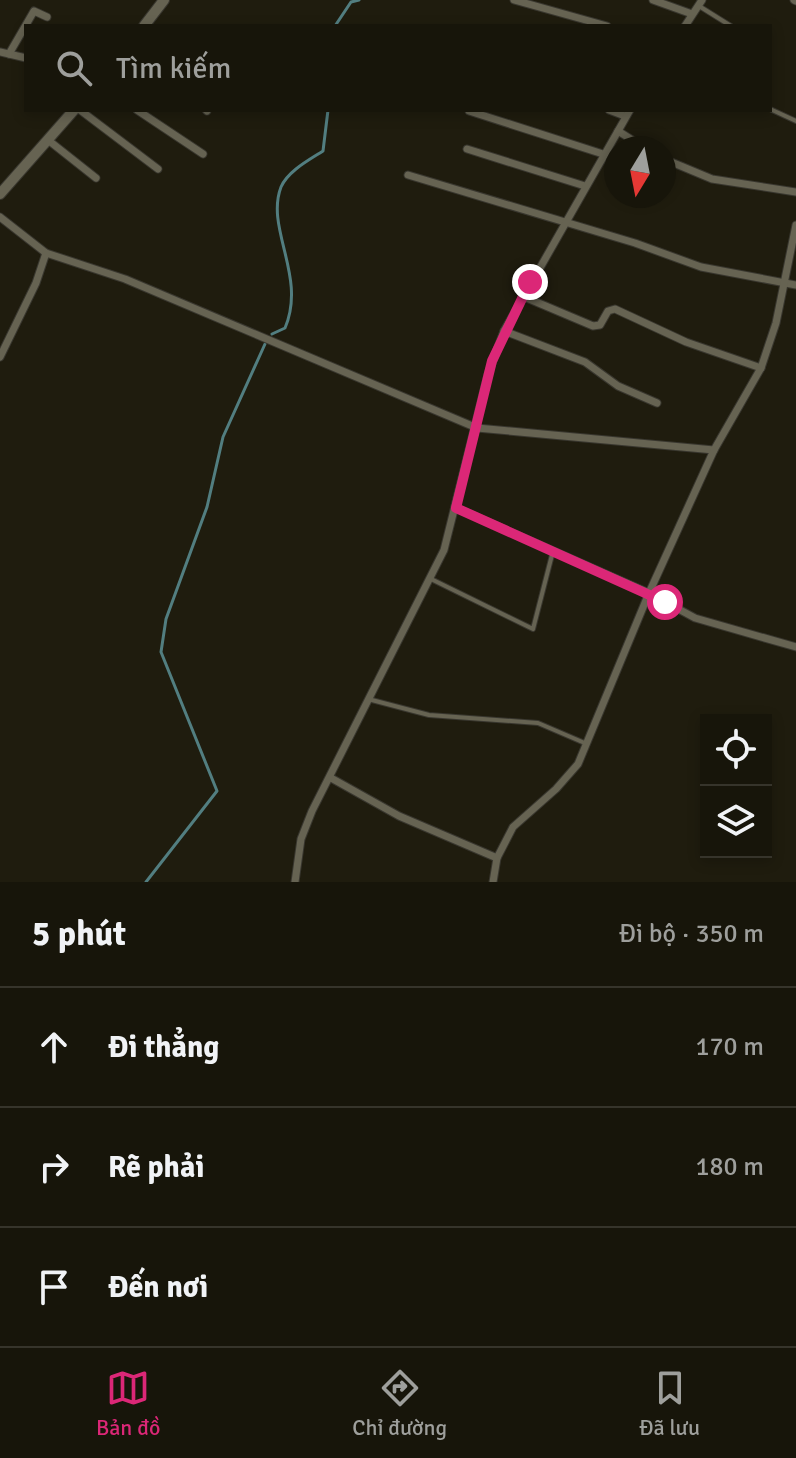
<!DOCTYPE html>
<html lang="vi">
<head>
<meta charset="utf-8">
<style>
  body { margin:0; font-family:Signika,sans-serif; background:#201e13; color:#f1f3f6 }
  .controls { position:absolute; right:24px; bottom:24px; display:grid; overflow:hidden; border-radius:0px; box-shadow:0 4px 12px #0003 }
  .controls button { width:72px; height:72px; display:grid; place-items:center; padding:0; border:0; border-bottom:2px solid #36342b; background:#17150a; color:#f1f3f6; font:40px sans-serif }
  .compass { position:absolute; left:604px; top:136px; width:72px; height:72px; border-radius:50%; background:#17150a; box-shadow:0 4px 12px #0003; rotate:190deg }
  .stop { position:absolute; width:24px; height:24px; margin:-18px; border:6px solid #db2777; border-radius:50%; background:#fff }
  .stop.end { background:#db2777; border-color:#fff; box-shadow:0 2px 8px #0008 }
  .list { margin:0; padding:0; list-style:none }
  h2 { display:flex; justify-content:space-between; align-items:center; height:104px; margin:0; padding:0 32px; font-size:34px }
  h2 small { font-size:26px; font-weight:400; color:#9e9f9c }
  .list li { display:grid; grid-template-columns:52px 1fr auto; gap:24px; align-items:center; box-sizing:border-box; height:120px; padding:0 32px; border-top:2px solid #36342b }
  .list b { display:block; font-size:30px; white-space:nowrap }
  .list em { font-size:26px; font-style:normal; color:#9e9f9c }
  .icon { flex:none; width:44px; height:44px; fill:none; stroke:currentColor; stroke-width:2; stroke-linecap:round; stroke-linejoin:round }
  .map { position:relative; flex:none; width:796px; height:882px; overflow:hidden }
  .search { position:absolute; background:#17150a; box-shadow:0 4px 12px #0003; left:24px; right:24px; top:24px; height:88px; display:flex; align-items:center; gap:20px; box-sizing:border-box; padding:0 28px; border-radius:0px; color:#9e9f9c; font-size:30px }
  .sheet { height:464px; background:#17150a }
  nav { display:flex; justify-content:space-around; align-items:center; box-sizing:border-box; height:112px; border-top:2px solid #36342b; background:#17150a; font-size:22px; color:#9e9f9c }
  nav a { display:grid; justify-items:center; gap:4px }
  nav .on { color:#db2777 }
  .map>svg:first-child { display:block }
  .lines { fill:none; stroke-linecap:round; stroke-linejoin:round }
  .stream { stroke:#527e80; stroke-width:3 }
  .lane-casing { stroke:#39372f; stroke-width:6 }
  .street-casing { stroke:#39372f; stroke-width:9 }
  .secondary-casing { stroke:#39372f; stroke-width:12 }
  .lane { stroke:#666352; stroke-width:4 }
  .street { stroke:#666352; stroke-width:7 }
  .secondary { stroke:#666352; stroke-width:10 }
  .route { stroke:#db2777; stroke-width:10 }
</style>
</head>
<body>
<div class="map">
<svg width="796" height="882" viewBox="0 0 796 882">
  <rect width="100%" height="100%" fill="#1f1c0e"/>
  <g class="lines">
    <g class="stream">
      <path d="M 335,26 L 351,2 L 359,0"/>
      <path d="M 272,334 L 285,328 C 307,276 265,229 281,187 C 288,171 309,160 323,151 L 328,110"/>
      <path d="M 146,882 L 217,791 L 161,652 L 166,619 L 207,507 L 223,437 L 265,344"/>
    </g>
    <defs>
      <g id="lane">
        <path d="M 699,6 L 731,26"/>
        <path d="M 770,109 L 796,121"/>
        <path d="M 429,578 L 533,629 L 553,551"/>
        <path d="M 368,699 L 429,715 L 538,723 L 587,744"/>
      </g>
      <g id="street">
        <path d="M 514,0 L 607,26"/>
        <path d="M 653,0 L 692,14"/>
        <path d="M 794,0 L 796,1"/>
        <path d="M 685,26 L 702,0"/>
        <path d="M 0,52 L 26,58"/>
        <path d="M 9,54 L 34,11 L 47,17"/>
        <path d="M 80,110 L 158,169"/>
        <path d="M 137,110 L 203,154"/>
        <path d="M 206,110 L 207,111"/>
        <path d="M 609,110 L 625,116"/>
        <path d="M 469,111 L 603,154"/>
        <path d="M 618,131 L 645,148"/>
        <path d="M 48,140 L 96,178"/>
        <path d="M 467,149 L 585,186"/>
        <path d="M 664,159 L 712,179 L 796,192"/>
        <path d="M 408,175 L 635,243 L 701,267 L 796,285"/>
        <path d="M 0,217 L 46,253 L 125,279 L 477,428 L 714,450"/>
        <path d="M 522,296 L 593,326 L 600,325 L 608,311 L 615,309 L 686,342 L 761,368"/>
        <path d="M 504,331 L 585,362 L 618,386 L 657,403"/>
        <path d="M 0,357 L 36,283 L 46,253"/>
        <path d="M 456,508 L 649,593 L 695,618 L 796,647"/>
        <path d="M 331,778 L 399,816 L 497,858"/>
        <path d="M 295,882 L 301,839 L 312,811 L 444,550 L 488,374 L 504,331 L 630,110"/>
        <path d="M 493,882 L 497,858 L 513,827 L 556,789 L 578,764 L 649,593 L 714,450 L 761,368 L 776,323 L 796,225"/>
      </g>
      <g id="secondary">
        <path d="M 144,26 L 164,0"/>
        <path d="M 0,194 L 74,110"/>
      </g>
    </defs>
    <use href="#lane" class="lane-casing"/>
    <use href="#street" class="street-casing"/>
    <use href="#secondary" class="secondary-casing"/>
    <use href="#lane" class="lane"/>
    <use href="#street" class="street"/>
    <use href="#secondary" class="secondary"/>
  </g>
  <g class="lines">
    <path class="route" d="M 530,282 L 492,361 L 456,508 L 665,602"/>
  </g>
</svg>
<div class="controls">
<button><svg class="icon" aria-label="locate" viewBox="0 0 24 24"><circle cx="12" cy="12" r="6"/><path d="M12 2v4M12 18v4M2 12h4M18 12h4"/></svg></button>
<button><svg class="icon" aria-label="layers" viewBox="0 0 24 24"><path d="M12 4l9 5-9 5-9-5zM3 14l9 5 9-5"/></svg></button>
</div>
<svg class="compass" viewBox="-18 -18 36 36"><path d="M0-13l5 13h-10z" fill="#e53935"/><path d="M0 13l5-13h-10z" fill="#9e9f9c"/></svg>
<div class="stop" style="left:665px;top:602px"></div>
<div class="stop end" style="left:530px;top:282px"></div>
<div class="search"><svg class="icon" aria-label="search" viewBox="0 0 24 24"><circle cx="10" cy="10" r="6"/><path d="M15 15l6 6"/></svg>Tìm kiếm</div>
</div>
<section class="sheet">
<h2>5 phút<small>Đi bộ · 350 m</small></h2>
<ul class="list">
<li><svg class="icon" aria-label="ahead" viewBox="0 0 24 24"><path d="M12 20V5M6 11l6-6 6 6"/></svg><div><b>Đi thẳng</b></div><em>170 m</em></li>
<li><svg class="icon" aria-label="right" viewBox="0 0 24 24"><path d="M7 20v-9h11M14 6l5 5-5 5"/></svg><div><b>Rẽ phải</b></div><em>180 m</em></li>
<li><svg class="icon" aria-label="arrive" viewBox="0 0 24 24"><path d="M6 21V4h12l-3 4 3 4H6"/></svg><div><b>Đến nơi</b></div></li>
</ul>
</section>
<nav>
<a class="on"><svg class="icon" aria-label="map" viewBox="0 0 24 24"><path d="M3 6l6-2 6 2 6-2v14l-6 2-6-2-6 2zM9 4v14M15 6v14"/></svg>Bản đồ</a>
<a><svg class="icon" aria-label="directions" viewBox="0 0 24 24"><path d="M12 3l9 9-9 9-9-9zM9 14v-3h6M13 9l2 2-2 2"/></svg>Chỉ đường</a>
<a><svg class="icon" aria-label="saved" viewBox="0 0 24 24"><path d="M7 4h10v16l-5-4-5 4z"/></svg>Đã lưu</a>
</nav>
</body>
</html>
